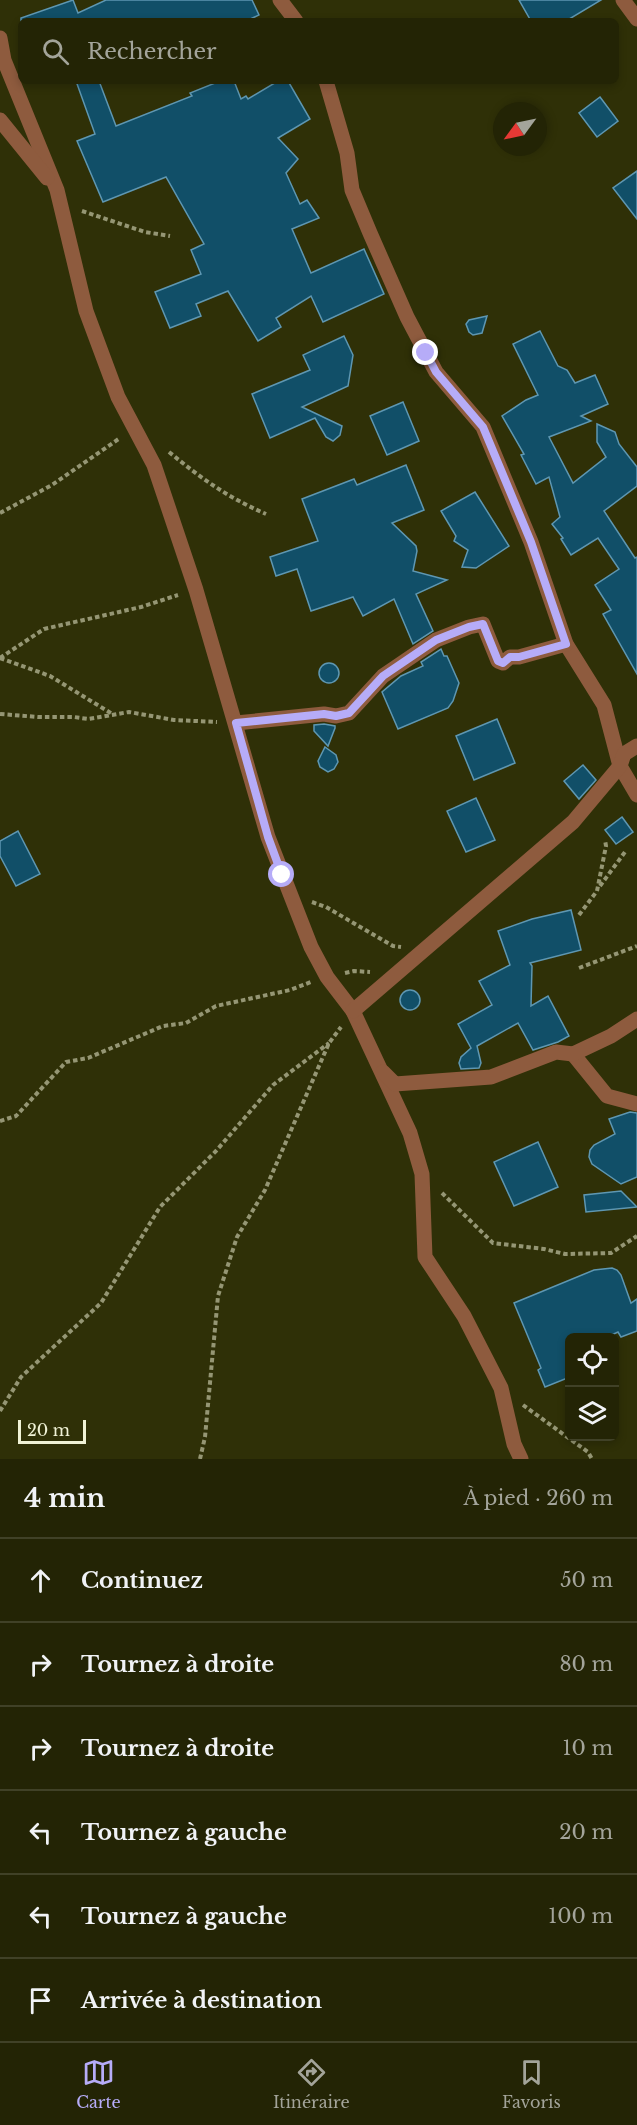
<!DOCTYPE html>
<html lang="fr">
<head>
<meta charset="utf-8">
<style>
  body { margin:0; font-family:"Libre Baskerville",serif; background:#2f3013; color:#f1f3f6 }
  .controls { position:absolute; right:18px; bottom:18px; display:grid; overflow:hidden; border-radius:9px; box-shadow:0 3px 9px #0003 }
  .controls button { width:54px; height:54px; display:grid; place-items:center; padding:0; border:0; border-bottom:2px solid #404127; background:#232405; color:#f1f3f6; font:30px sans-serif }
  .compass { position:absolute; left:493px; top:102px; width:54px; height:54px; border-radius:50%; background:#232405; box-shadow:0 3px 9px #0003; rotate:237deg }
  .scale { position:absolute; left:18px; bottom:15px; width:68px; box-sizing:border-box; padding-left:6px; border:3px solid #f0f2d6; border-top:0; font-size:16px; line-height:21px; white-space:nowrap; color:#f0f2d6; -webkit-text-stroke:4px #2f3007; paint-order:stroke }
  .stop { position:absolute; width:18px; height:18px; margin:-14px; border:4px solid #b6acf8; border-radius:50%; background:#fff }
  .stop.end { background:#b6acf8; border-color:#fff; box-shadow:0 2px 6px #0008 }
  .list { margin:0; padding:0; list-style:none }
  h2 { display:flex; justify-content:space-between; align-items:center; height:78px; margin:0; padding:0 24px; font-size:26px }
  h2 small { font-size:20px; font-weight:400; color:#a3a49a }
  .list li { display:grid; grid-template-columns:39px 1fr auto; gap:18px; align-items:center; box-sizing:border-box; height:84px; padding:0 24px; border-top:2px solid #404127 }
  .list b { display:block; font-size:22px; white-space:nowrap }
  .list em { font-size:20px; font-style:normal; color:#a3a49a }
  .icon { flex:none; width:33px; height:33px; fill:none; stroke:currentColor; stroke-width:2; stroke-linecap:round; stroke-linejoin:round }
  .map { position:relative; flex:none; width:637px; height:1459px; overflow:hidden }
  .search { position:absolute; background:#232405; box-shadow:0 3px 9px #0003; left:18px; right:18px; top:18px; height:66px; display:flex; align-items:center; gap:15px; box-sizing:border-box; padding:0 21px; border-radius:9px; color:#a3a49a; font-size:22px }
  .sheet { height:582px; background:#232405 }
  nav { display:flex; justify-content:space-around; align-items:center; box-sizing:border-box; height:84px; border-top:2px solid #404127; background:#232405; font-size:16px; color:#a3a49a }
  nav a { display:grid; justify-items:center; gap:3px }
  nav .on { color:#b6acf8 }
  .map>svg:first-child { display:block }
  .building { fill:#114f68; stroke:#5e97b2; stroke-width:1.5 }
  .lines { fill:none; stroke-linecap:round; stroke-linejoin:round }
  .path { stroke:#959674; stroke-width:4; stroke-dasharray:4.5 3; stroke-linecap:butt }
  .minor { stroke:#8e5b3e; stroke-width:15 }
  .route { stroke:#b6acf8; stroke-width:8 }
</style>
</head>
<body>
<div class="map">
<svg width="637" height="1459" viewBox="0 0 637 1459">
  <rect width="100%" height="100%" fill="#2f3007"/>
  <g class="building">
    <path d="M 73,0 L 78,13 L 106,0 L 252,0 L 259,15 L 246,21 L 21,21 L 21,18 Z"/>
    <path d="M 519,0 L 601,0 L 566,21 L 531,21 Z"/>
    <path d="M 76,81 L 99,81 L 116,126 L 192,96 L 190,93 L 220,81 L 234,81 L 241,99 L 246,96 L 248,99 L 278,81 L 288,81 L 310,119 L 278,138 L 298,159 L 286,173 L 300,204 L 307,200 L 319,218 L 292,229 L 311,273 L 364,249 L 384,294 L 323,322 L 311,296 L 276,318 L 281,327 L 258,341 L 228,291 L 196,304 L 201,316 L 170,328 L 155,292 L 201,274 L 191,250 L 204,244 L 166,177 L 103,202 L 77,141 L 95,134 Z"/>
    <path d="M 600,97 L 618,121 L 597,137 L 579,113 Z"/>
    <path d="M 637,171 L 637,219 L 613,188 Z"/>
    <path d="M 487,316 L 482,333 L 473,335 L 469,332 L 466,324 L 469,320 Z"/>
    <path d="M 540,331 L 558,366 L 567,370 L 575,383 L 595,375 L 608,404 L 581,416 L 591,421 L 549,437 L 573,483 L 606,457 L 597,442 L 597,424 L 615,432 L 619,444 L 637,467 L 637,486 L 604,511 L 635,558 L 637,557 L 637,674 L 603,614 L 611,610 L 595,585 L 619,569 L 598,538 L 571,555 L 561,539 L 563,538 L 552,524 L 560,517 L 549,477 L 536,484 L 521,455 L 524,454 L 502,416 L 526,400 L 538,395 L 513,344 Z"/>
    <path d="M 344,336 L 353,355 L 348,386 L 302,407 L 342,426 L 340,435 L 333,441 L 326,437 L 315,418 L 270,438 L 252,394 L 310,370 L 303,355 Z"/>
    <path d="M 403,402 L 419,441 L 387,455 L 370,416 Z"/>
    <path d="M 406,465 L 424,510 L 392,523 L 416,546 L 417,551 L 413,571 L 447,580 L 416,594 L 433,631 L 413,644 L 394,599 L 363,616 L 353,597 L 311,611 L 297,569 L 276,576 L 270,557 L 318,541 L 302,499 L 354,479 L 357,485 Z"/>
    <path d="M 475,492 L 509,546 L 476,568 L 462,567 L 468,550 L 454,541 L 456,536 L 441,511 Z"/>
    <path d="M 441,649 L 444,656 L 447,656 L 459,683 L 453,701 L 448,708 L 398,729 L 382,692 L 401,676 L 423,666 L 421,662 Z"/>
    <circle cx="329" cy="673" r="10"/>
    <path d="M 497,719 L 515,763 L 474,780 L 456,736 Z"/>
    <path d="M 324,724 L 335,726 L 335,728 L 328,746 L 314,731 L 314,725 Z"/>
    <path d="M 325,747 L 336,755 L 338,762 L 334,769 L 328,772 L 320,767 L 318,761 Z"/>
    <path d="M 583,765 L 596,780 L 579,799 L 564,781 Z"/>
    <path d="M 476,798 L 495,840 L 466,852 L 447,811 Z"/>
    <path d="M 622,817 L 633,832 L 616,844 L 605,830 Z"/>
    <path d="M 18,831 L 40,874 L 16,886 L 0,856 L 0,841 Z"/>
    <path d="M 571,910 L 581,950 L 530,963 L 532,966 L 531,1006 L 548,996 L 569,1036 L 558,1042 L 533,1050 L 518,1023 L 477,1046 L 481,1063 L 479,1068 L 461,1069 L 459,1063 L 461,1057 L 471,1048 L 458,1024 L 492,1005 L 479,981 L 510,965 L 498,931 L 532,919 Z"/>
    <circle cx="410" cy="1000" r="10"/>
    <path d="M 630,1112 L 637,1113 L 637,1177 L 621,1184 L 592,1164 L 589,1157 L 590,1150 L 594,1145 L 615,1134 L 609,1119 Z"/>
    <path d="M 538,1142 L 558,1187 L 514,1206 L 494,1162 Z"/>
    <path d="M 621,1191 L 637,1207 L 586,1212 L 584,1195 Z"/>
    <path d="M 612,1268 L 617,1270 L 621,1275 L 631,1303 L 637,1299 L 637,1331 L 621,1337 L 618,1332 L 605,1338 L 570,1338 L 570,1377 L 545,1387 L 538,1370 L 541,1368 L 514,1303 L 594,1270 Z"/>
  </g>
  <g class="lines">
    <g class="path">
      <path d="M 82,211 L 145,232 L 170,236"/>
      <path d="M 169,452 C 202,479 227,497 266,514"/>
      <path d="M 0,513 L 52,485 L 120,438"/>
      <path d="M 0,658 L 44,629 L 141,607 L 178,595"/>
      <path d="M 0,658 L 50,676 L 114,715"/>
      <path d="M 0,714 L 38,717 L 74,717 L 88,719 L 129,712 L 174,720 L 217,722"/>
      <path d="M 600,886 L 625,852"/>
      <path d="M 312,902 L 326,907 L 393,946 L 401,947"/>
      <path d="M 579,915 L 597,891 L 606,846 L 605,840"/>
      <path d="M 579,968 L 637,946"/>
      <path d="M 345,973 L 354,971 L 370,972"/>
      <path d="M 0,1121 L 16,1116 L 66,1062 L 88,1058 L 163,1026 L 186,1023 L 216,1006 L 290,990 L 311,982"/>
      <path d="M 442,1193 L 493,1243 L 544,1249 L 565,1254 L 611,1253 L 637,1236"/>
      <path d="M 523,1405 L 588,1452 L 592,1459"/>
      <path d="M 0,1411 L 21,1377 L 101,1303 L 160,1207 L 216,1151 L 273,1085 L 329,1043"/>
      <path d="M 200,1459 L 205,1437 L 218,1296 L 237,1237 L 265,1190 L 329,1043 L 341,1027"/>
    </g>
    <g class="minor">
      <path d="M 280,0 L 296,21"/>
      <path d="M 623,0 L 637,19"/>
      <path d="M 0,38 L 4,60 L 57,190 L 86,311 L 118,397 L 154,465 L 196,590 L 268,837 L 311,947 L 327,977 L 353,1011 L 410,1133 L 422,1174 L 425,1257 L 464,1316 L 501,1388 L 514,1444 L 521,1459"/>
      <path d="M 326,81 L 347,153 L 352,190 L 370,233 L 407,317 L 436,372 L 483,427 L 531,542 L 566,644 L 604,705 L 620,766 L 637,795"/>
      <path d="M 0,120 L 47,178"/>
      <path d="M 236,723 L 324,714 L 336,716 L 349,713 L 383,676 L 436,640 L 469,627 L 483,624 L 498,661 L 503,663 L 510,657 L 519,657 L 566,644"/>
      <path d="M 353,1011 L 573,822 L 620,766 L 624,754 L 637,746"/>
      <path d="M 573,1054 L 607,1096 L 637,1104"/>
      <path d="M 383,1072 L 395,1084 L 491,1077 L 556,1052 L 573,1054 L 611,1036 L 637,1019"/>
    </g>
  </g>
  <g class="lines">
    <path class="route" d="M 282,875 L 268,837 L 236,723 L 324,714 L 336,716 L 349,713 L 383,676 L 436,640 L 469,627 L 483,624 L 498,661 L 503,663 L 510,657 L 519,657 L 566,644 L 531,542 L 483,427 L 436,372 L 426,353"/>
  </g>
</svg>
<div class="controls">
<button><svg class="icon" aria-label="locate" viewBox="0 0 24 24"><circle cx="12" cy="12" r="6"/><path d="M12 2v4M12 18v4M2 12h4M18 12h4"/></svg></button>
<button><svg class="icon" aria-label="layers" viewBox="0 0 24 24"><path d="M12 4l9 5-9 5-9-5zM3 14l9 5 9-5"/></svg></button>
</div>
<svg class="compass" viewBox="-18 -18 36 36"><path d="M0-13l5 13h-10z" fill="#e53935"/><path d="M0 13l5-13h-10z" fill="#a3a49a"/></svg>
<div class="scale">20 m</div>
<div class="stop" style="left:282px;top:875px"></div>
<div class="stop end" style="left:426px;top:353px"></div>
<div class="search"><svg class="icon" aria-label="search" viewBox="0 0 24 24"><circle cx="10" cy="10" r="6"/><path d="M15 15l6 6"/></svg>Rechercher</div>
</div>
<section class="sheet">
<h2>4 min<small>À pied · 260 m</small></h2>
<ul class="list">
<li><svg class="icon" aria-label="ahead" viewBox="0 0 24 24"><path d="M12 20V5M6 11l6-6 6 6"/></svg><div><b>Continuez</b></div><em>50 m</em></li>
<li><svg class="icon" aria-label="right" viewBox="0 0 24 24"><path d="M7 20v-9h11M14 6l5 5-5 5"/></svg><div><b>Tournez à droite</b></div><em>80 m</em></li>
<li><svg class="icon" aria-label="right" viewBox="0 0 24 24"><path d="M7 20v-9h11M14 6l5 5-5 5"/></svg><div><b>Tournez à droite</b></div><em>10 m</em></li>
<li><svg class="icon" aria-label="left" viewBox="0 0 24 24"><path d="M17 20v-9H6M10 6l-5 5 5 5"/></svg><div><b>Tournez à gauche</b></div><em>20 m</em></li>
<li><svg class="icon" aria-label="left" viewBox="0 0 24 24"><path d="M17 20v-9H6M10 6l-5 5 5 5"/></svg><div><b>Tournez à gauche</b></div><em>100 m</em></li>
<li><svg class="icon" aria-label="arrive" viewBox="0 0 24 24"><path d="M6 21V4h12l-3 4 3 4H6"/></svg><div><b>Arrivée à destination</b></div></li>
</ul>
</section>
<nav>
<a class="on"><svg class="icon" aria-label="map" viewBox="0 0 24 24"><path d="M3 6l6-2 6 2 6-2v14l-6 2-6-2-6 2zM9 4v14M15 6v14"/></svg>Carte</a>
<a><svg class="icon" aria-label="directions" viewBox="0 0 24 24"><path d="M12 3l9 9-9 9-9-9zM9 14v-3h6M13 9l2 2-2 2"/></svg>Itinéraire</a>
<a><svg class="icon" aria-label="saved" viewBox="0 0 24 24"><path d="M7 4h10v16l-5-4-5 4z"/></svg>Favoris</a>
</nav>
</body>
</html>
